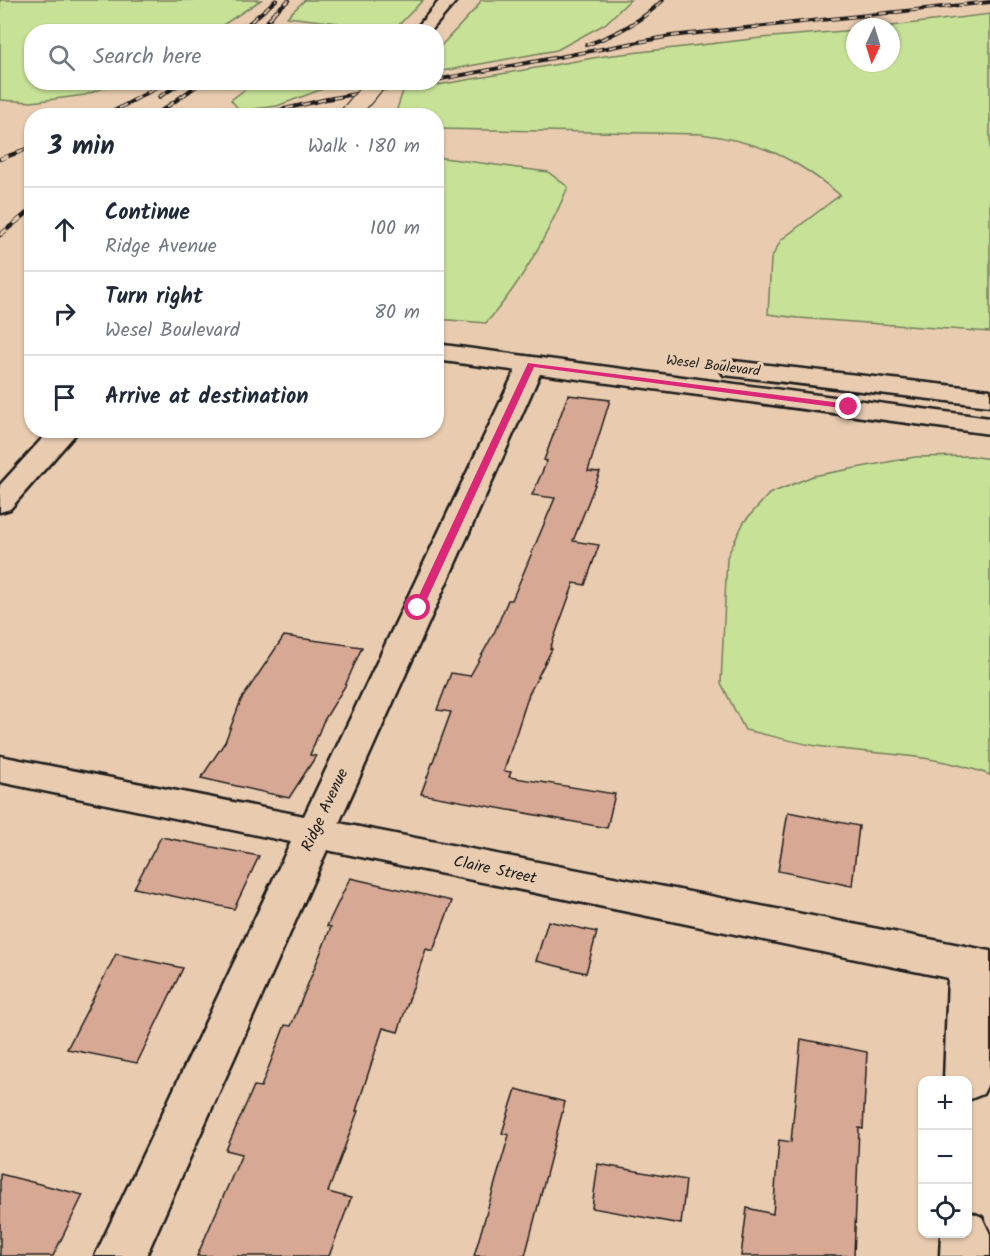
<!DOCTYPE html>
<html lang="en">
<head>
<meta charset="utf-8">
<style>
  body { margin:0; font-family:Kalam,sans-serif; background:#f2f2f3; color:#1f2937 }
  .controls { position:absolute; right:18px; bottom:18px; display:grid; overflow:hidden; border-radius:12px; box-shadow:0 2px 4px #0004 }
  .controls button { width:54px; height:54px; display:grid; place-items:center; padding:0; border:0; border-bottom:2px solid #e0e1e3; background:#fff; color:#1f2937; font:30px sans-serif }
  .compass { position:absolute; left:846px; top:18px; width:54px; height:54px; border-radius:50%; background:#fff; box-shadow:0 2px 4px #0004; rotate:184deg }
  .stop { position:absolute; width:18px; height:18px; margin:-14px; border:4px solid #db2777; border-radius:50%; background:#fff }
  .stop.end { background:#db2777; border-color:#fff; box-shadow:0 2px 6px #0008 }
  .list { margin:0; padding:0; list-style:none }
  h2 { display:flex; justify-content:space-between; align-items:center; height:78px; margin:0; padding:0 24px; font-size:26px }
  h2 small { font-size:20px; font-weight:400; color:#747a83 }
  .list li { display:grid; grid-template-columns:39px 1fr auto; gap:18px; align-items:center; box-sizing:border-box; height:84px; padding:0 24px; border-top:2px solid #e0e1e3 }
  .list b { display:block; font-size:22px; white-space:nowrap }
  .list p { margin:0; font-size:20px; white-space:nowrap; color:#747a83 }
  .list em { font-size:20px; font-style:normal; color:#747a83 }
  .icon { flex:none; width:33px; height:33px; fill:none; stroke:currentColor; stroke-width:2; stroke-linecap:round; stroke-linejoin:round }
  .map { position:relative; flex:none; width:990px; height:1256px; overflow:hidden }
  .search { position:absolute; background:#fff; box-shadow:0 2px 4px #0004; left:24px; top:24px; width:420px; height:66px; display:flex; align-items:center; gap:15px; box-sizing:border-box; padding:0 21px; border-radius:24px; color:#747a83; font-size:22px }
  .panel { position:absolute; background:#fff; box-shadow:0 2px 4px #0004; left:24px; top:108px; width:420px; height:330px; border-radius:24px }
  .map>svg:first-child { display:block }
  .green { fill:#c7e197; stroke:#727e5a; stroke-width:1.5 }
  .building { fill:#d7a894; stroke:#1c1c1c; stroke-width:1.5 }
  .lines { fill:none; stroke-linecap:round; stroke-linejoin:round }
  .minor-casing { stroke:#1c1c1c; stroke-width:5 }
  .major-casing { stroke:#1c1c1c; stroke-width:5 }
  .minor { fill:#e9ccb0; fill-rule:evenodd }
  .major { fill:#e9ccb0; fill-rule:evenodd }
  .rail-far1-casing { stroke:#1c1c1c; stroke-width:4 }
  .rail-casing { stroke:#1c1c1c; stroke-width:4.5 }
  .rail-far1 { stroke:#e9ccb0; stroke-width:2; stroke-dasharray:8; stroke-linecap:butt }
  .rail { stroke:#e9ccb0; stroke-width:3; stroke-dasharray:9; stroke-linecap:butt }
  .major-bridge-casing { stroke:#1c1c1c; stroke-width:20; stroke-linecap:butt }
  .major-bridge { stroke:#e9ccb0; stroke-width:18 }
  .route { fill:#db2777 }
  .labels { text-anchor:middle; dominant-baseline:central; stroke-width:6; stroke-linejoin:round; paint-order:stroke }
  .far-street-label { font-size:14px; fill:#1c1c1c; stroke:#e9ccb0 }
  .street-label { font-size:16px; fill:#1c1c1c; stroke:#e9ccb0 }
</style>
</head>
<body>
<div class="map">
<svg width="990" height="1256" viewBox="0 0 990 1256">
  <rect width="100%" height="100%" fill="#e9ccb0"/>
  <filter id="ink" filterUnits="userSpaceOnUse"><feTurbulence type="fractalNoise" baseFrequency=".0167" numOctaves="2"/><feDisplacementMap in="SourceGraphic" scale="12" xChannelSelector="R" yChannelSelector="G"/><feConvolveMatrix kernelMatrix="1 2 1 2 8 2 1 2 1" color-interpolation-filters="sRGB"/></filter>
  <g filter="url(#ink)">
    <g class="green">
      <path d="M 0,0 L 261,0 L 214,31 L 32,32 L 32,82 L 117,83 L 85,95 L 32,102 L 0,100 Z"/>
      <path d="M 305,0 L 423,0 L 393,31 L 327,32 L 338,23 L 287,17 Z"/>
      <path d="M 481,0 L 630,0 L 605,24 L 557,50 L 437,72 L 437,50 L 477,7 Z"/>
      <path d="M 990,14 L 990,332 L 798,318 L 768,314 L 771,259 L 781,240 L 840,195 C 794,157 760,142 701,134 L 437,129 L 436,116 L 395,115 L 403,91 L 605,56 L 761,38 L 855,30 L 855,63 L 891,63 L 891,27 L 883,27 Z"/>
      <path d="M 255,82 L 339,82 L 339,83 L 277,106 L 240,111 L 231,100 Z"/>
      <path d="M 436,157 L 548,172 L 568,187 C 547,236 522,283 486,323 L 437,319 Z"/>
      <path d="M 971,456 L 990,459 L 990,775 C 935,753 875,755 817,746 C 793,742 769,735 745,730 L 721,683 L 727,557 L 744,522 L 769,494 L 813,476 L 915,457 Z"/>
    </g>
    <g class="building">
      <path d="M 568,395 L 610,400 L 588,471 L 600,472 L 573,541 L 599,545 L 585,585 L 574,583 L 550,649 L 552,649 L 529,694 L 504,771 L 511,772 L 509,777 L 615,794 L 607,828 L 421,794 L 451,712 L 437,710 L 451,673 L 470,676 L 495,631 L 508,600 L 512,600 L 555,498 L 532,495 L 547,461 L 544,460 Z"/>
      <path d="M 284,636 L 362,647 L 345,686 L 323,722 L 310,755 L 316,756 L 289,798 L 201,778 L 225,742 L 241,700 Z"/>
      <path d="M 788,812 L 859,826 L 852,886 L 778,871 Z"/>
      <path d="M 161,837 L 259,856 L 234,909 L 134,888 Z"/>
      <path d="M 350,878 L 452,901 L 433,951 L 426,949 L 398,1032 L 383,1028 L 356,1111 L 358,1111 L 328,1192 L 351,1198 L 329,1256 L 197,1256 L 242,1154 L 226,1150 L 254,1086 L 261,1087 L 285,1025 L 291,1026 L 331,927 L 327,926 Z"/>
      <path d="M 548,921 L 597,932 L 586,973 L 536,961 Z"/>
      <path d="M 116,954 L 183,968 L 137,1063 L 67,1049 Z"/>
      <path d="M 801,1039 L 867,1052 L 863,1129 L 859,1128 L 854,1256 L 741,1256 L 747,1208 L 773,1214 L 779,1140 L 791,1142 Z"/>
      <path d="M 516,1089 L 565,1102 L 525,1256 L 474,1256 L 509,1135 L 502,1133 Z"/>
      <path d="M 598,1164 L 686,1180 L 681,1224 L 592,1208 Z"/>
      <path d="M 0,1174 L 83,1195 L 53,1256 L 0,1256 Z"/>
    </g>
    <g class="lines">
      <defs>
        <g id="minor">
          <path d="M 531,357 L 540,360 L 544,365 L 339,823 L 990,951 L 990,1080 L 983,1094 L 968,1100 L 968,1080 L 944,1080 L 948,978 L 327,850 L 146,1256 L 95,1256 L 291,842 L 0,782 L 0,756 L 304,816 L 518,365 L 522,360 Z"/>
          <path d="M 968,1211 L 982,1217 L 990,1234 L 990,1256 L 940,1256 L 941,1234 L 968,1234 Z"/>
        </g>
        <g id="major">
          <path d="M 440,0 L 457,0 L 430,32 L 413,32 Z"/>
          <path d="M 436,344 L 990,418 L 990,434 L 436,360 Z"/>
          <path d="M 733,361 L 990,390 L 990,406 L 724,375 L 720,369 L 724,363 Z"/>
          <path d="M 50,430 L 79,430 L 10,509 L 0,512 L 0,485 Z"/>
        </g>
      </defs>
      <use href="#minor" class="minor-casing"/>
      <use href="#major" class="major-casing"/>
      <use href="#minor" class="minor"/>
      <use href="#major" class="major"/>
      <defs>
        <g id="rail-far1">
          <path d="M 272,14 L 289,0"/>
          <path d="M 239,32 L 276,0"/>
          <path d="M 259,32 L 274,13"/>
          <path d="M 586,45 C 615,35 641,22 663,0"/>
          <path d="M 436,80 L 671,36 L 990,2"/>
          <path d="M 159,97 L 183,82"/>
          <path d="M 105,116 L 167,82"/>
          <path d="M 154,116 L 202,82"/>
          <path d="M 255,116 L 327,99 L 423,82"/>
          <path d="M 18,152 L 32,147"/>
        </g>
        <g id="rail">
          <path d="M 0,159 L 22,151"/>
          <path d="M 0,235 L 32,209"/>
        </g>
      </defs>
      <use href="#rail-far1" class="rail-far1-casing"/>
      <use href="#rail" class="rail-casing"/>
      <use href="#rail-far1" class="rail-far1"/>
      <use href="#rail" class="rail"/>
      <defs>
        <path id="major-bridge" d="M 348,116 L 377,82"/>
      </defs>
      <use href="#major-bridge" class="major-bridge-casing"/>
      <use href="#major-bridge" class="major-bridge"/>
    </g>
  </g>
  <path class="route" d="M 528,363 L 849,404 L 853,407 L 849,409 L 534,367 L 423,608 L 415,610 L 413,608 Z"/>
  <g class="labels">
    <g class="far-street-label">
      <text transform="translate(713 366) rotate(7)">Wesel Boulevard</text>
    </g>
    <g class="street-label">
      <text transform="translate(325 810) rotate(-65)">Ridge Avenue</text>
      <text transform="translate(495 870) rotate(12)">Claire Street</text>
    </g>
  </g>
</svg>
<div class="controls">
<button>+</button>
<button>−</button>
<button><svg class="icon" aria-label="locate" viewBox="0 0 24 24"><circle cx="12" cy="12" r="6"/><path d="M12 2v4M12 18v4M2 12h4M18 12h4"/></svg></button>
</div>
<svg class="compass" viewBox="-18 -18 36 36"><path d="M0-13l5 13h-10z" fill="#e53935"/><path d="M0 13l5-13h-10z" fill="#747a83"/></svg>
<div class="stop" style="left:418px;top:608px"></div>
<div class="stop end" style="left:849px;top:407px"></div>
<div class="search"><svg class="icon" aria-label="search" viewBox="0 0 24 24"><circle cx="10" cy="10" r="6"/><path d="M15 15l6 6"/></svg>Search here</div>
<section class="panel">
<h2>3 min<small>Walk · 180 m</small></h2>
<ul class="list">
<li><svg class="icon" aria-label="ahead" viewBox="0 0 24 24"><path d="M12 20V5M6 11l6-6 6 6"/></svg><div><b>Continue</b><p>Ridge Avenue</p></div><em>100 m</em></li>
<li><svg class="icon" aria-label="right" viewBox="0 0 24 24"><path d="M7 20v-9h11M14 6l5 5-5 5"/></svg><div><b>Turn right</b><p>Wesel Boulevard</p></div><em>80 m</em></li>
<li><svg class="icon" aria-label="arrive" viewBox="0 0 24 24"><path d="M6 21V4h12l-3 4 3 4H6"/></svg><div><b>Arrive at destination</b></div></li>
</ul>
</section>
</div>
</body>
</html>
